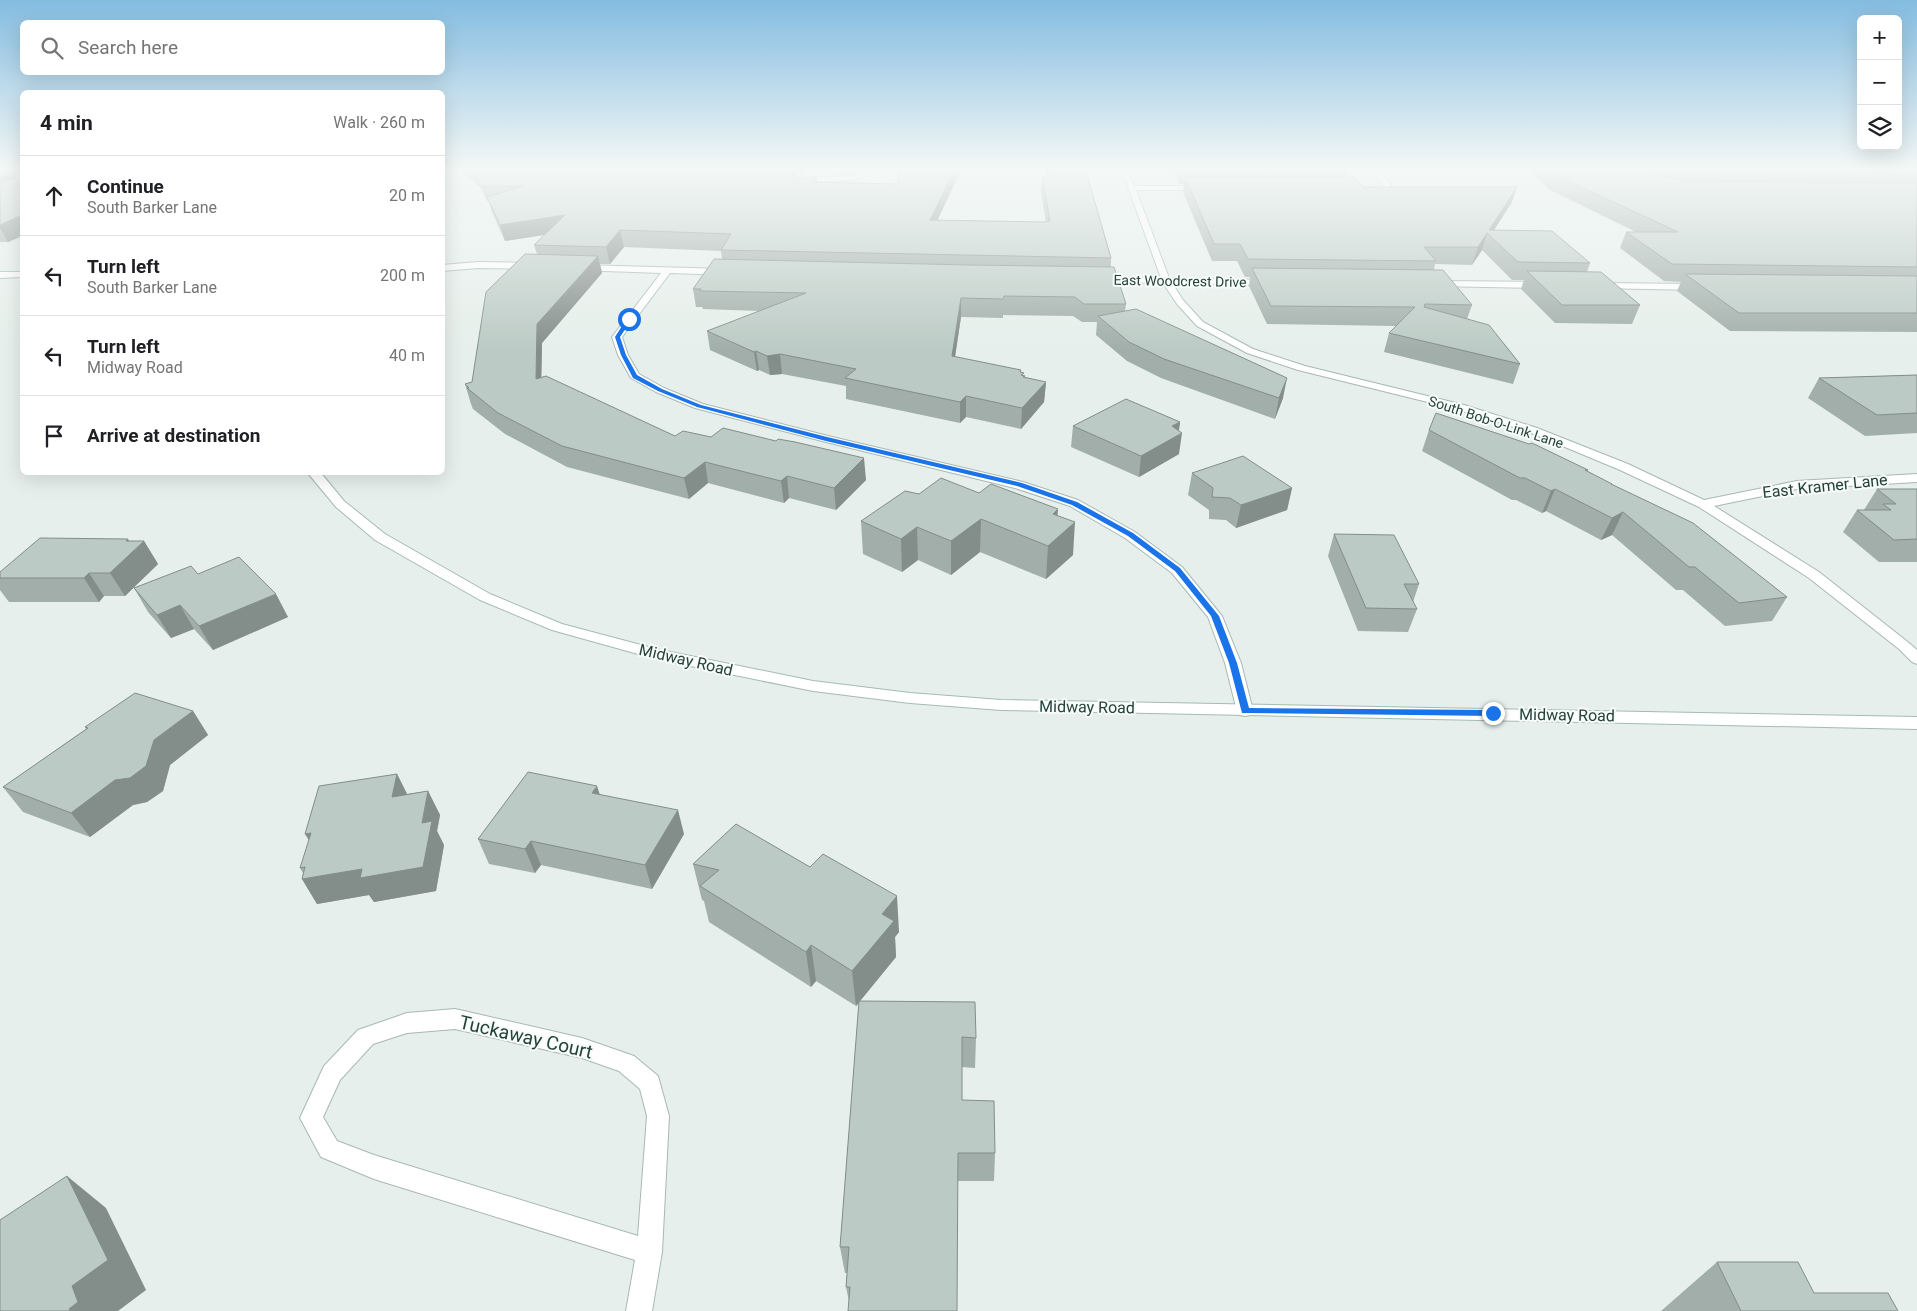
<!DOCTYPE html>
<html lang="en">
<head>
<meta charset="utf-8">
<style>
  body { margin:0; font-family:Roboto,sans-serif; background:#f2f2f2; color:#202124 }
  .controls { position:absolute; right:15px; top:15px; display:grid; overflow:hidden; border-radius:8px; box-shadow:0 5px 20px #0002 }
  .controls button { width:45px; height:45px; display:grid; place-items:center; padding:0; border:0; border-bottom:1px solid #e0e0e0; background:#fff; color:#202124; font:25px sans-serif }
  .stop { position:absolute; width:15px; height:15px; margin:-11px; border:4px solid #1a73e8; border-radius:50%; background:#fff }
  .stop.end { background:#1a73e8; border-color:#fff; box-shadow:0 1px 5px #0008 }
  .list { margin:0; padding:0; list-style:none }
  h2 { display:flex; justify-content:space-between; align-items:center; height:65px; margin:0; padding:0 20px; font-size:21px }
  h2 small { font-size:16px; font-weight:400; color:#757577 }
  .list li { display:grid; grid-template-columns:32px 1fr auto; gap:15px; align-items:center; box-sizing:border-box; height:80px; padding:0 20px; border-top:1px solid #e0e0e0 }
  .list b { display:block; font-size:19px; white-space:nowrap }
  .list p { margin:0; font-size:16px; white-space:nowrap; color:#757577 }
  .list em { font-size:16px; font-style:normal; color:#757577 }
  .icon { flex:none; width:28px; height:28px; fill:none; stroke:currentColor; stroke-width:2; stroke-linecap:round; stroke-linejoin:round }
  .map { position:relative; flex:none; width:1917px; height:1311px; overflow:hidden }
  .search { position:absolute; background:#fff; box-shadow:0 5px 20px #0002; left:20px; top:20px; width:425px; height:55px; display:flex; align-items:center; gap:12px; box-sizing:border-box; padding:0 18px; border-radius:8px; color:#757577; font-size:19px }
  .panel { position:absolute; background:#fff; box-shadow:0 5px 20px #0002; left:20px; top:90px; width:425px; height:385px; border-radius:8px }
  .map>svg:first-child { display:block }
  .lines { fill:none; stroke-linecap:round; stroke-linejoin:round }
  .minor-casing { stroke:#a8b8b2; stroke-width:2 }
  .secondary-casing { stroke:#a4bbb3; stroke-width:2 }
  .minor { fill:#fff; fill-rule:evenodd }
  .secondary { fill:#fff; fill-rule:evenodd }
  .wall { fill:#a1aea9 }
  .shaded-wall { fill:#838d89 }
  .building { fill:#bbcac4; stroke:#838d89 }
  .route { fill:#1a73e8 }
  .labels { text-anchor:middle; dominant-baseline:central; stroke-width:4; stroke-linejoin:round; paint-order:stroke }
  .far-street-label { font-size:14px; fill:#24423a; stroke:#f7fbf9 }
  .street-label { font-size:16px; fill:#24423a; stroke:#f7fbf9 }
  .near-street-label { font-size:19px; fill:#24423a; stroke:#f7fbf9 }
</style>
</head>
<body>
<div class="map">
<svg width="1917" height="1311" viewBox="0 0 1917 1311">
  <rect width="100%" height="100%" fill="#e6efeb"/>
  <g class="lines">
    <defs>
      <g id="minor">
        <path d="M 859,168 L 865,168 L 861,177 L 855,180 L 797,182 L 793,180 L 797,178 L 854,176 Z"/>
        <path d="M 1121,168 L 1127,168 L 1134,186 L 1207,186 L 1208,188 L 1204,190 L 1136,190 L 1169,278 L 1271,280 L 1271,284 L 1268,285 L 1172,283 L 1183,300 L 1203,322 L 1253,349 L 1305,366 L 1464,405 L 1537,428 L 1628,464 L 1704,500 L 1797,481 L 1917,474 L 1917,482 L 1797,489 L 1714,506 L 1819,572 L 1909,643 L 1917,650 L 1917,664 L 1912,662 L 1899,649 L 1809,578 L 1699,507 L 1620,470 L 1529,432 L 1456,409 L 1298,370 L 1247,353 L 1197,326 L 1177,304 L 1163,283 L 1096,282 L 1095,280 L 1099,277 L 1161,278 Z"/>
        <path d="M 1371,168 L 1377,168 L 1391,185 L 1385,191 L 1365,191 L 1361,189 C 1368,184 1377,190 1383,185 Z"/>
        <path d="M 478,262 L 533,263 L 537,266 L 533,269 L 478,268 L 442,271 L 442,265 Z"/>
        <path d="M 581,265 L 726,269 L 730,272 L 726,275 L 670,273 L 622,337 L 628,355 L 639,374 L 664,388 L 703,404 L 828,436 L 1023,482 L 1078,500 L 1135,532 L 1182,567 L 1222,616 L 1241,663 L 1253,711 L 1251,715 L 1245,716 L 1239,715 L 1237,711 L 1225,663 L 1208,617 L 1172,573 L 1125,538 L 1070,506 L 1015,488 L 826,442 L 695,408 L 656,392 L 631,378 L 618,355 L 612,337 L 661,273 L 578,270 L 577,268 Z"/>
        <path d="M 1436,281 L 1543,282 L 1547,285 L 1543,288 L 1433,286 L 1433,282 Z"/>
        <path d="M 1599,283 L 1698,284 L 1702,287 L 1698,290 L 1596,288 L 1596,284 Z"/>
        <path d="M 455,1009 L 582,1038 L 634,1056 L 658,1076 L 669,1116 L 662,1252 L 652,1311 L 626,1311 L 635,1260 L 374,1179 L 321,1157 L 300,1118 L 324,1066 L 358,1030 L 407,1013 ZM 455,1029 L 582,1058 L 619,1071 L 640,1089 L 647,1116 L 638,1236 L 374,1155 L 337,1141 L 323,1117 L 340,1080 L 373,1044 L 407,1033 Z"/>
      </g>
      <g id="secondary">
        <path d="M 0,272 L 22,272 L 22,277 L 0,278 Z"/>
        <path d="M 307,472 L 320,472 L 344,501 L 385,534 L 490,594 L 562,624 L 656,649 L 813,681 L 910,693 L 1001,700 L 1917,717 L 1917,729 L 1001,710 L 910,703 L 813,691 L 656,659 L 552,630 L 480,600 L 375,540 L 336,507 Z"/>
      </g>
    </defs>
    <use href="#minor" class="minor-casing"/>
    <use href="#secondary" class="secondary-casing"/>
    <use href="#minor" class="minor"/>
    <use href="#secondary" class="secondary"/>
  </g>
  <g class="wall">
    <path d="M 0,168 L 22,168 L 22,236 L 8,242 L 0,242 Z"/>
    <path d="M 458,168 L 805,168 L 800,175 L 795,175 L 796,177 L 817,178 L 817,182 L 897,184 L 962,168 L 937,220 L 1043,222 L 1046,222 L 1041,193 L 1042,177 L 1047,177 L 1045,168 L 1085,168 L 1111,258 L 1111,267 L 1126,304 L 1125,311 L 1283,398 L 1275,419 L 1161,378 L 1127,361 L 1096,335 L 1097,322 L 1082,322 L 1073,316 L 1003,315 L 1003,318 L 961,317 L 955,357 L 1021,372 L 1024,377 L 1046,382 L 1044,402 L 1021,429 L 966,417 L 960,423 L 846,399 L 846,386 L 782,374 L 770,375 L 759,370 L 757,371 L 710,350 L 707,331 L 760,311 L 703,309 L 702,307 L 696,307 L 693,289 L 722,259 L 721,251 L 624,247 L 610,264 L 600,264 L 602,273 L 542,343 L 541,377 L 675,436 L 866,480 L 836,510 L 789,498 L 784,503 L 708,483 L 689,499 L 567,467 L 505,434 L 473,409 L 471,404 L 465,384 L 472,382 L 537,254 L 534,245 L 545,235 L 505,241 L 492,212 L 489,201 L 487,201 L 481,188 Z"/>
    <path d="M 1168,168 L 1344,168 L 1347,171 L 1345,177 L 1363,187 L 1512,202 L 1494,230 L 1590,263 L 1587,272 L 1640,305 L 1632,324 L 1555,323 L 1521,289 L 1524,280 L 1512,280 L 1482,250 L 1472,265 L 1435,264 L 1434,270 L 1472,305 L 1467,319 L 1520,364 L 1513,384 L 1384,352 L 1389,333 L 1396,326 L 1267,324 L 1249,286 L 1250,277 L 1245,277 L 1237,261 L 1212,261 L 1183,192 L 1184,184 L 1179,184 L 1174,170 L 1169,170 Z"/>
    <path d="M 1528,168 L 1917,168 L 1917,332 L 1730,331 L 1677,291 L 1681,282 L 1664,281 L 1620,248 L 1626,232 L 1636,232 L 1548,189 Z"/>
    <path d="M 1917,375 L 1917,433 L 1865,436 L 1808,398 L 1819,378 Z"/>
    <path d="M 1180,422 L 1179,431 L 1179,454 L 1139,477 L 1071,447 L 1073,426 Z"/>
    <path d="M 1429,430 L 1588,470 L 1587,471 L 1612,485 L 1787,597 L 1772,621 L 1725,626 L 1683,590 L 1676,590 L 1612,535 L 1601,540 L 1546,511 L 1542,513 L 1516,500 L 1512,500 L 1422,451 Z"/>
    <path d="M 1192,473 L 1292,488 L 1287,510 L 1236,528 L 1226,520 L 1209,519 L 1209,510 L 1188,495 Z"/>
    <path d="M 1877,489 L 1917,489 L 1917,562 L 1879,562 L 1843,532 L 1857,510 L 1864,510 Z"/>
    <path d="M 979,493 L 1057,515 L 1073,555 L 1046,579 L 980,552 L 951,575 L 918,560 L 902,572 L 863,554 L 861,521 L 919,494 Z"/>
    <path d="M 1334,534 L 1419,584 L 1413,602 L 1417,609 L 1408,632 L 1358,631 L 1328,556 Z"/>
    <path d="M 129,541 L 144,541 L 158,564 L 125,596 L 104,596 L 99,602 L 9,602 L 0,590 L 0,572 Z"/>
    <path d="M 198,574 L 288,617 L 213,650 L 194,629 L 171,638 L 148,612 L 134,588 Z"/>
    <path d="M 193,711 L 208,735 L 170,765 L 163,791 L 147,802 L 133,805 L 90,837 L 23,812 L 3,787 L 86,729 L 85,727 Z"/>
    <path d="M 397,774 L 407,794 L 428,791 L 440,815 L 437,831 L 444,845 L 436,891 L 374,902 L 369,895 L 317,904 L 302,879 L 303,873 L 300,868 Z"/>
    <path d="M 600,794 L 684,834 L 652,889 L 541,865 L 535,873 L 489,864 L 478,839 Z"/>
    <path d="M 736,824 L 899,932 L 895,937 L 896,957 L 860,1001 L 976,1038 L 975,1068 L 962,1067 L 962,1100 L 995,1153 L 994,1181 L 958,1181 L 849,1301 L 846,1287 L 847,1273 L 845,1273 L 840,1247 L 859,1003 L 856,1006 L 816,981 L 811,987 L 709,922 L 704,901 L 702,900 L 693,864 Z"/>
    <path d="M 1717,1262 L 1814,1293 L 1898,1311 L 1661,1311 Z"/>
  </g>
  <g class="shaded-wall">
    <path d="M 442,168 L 455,168 L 442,171 Z"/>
    <path d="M 795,168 L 796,183 L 789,177 Z"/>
    <path d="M 800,168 L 805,168 L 800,175 Z"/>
    <path d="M 955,168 L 962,168 L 930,236 L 930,220 Z"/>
    <path d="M 13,170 L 21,185 L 0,193 L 0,175 Z"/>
    <path d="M 1517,187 L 1512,202 L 1490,236 L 1489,230 Z"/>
    <path d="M 22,215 L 22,236 L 8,242 L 0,228 L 0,225 Z"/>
    <path d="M 565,215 L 569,231 L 505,241 L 500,225 Z"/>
    <path d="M 620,230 L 624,247 L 610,264 L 606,247 Z"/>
    <path d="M 1487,233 L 1482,250 L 1472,265 L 1478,247 Z"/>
    <path d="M 598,256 L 602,273 L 542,343 L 541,399 L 536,379 L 537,324 Z"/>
    <path d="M 442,290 L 445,299 L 442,300 Z"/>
    <path d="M 961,298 L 961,317 L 952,376 L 952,356 Z"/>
    <path d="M 756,351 L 759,370 L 757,371 L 754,352 Z"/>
    <path d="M 780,354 L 782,374 L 770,375 L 767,356 Z"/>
    <path d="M 1287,378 L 1283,398 L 1275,419 L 1279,398 Z"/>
    <path d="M 1046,382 L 1044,402 L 1021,429 L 1022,408 Z"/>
    <path d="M 966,396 L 966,417 L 960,423 L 960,402 Z"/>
    <path d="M 1180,422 L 1178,436 L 1182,433 L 1179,454 L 1139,477 L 1141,456 L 1172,426 Z"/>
    <path d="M 864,458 L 866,480 L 836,510 L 834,488 Z"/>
    <path d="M 705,462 L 708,483 L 689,499 L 684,478 Z"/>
    <path d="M 787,476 L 789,498 L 784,503 L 781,481 Z"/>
    <path d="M 1292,488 L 1287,510 L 1236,528 L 1241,505 Z"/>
    <path d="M 1555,489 L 1546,511 L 1542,513 L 1551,491 Z"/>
    <path d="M 1058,509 L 1056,539 L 1075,522 L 1073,555 L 1046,579 L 1048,546 L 1053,514 Z"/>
    <path d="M 1623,512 L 1612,535 L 1601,540 L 1612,518 Z"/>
    <path d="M 981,519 L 980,552 L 951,575 L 951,541 Z"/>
    <path d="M 917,527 L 918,560 L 902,572 L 901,539 Z"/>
    <path d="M 128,539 L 135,550 L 144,541 L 158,564 L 125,596 L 110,573 L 126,541 Z"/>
    <path d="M 89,573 L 104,596 L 99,602 L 84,578 Z"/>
    <path d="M 276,594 L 288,617 L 213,650 L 199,626 Z"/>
    <path d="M 180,605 L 194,629 L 171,638 L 157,615 Z"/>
    <path d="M 193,711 L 208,735 L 170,765 L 163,791 L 147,802 L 133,805 L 90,837 L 71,813 L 154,740 Z"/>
    <path d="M 397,774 L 409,798 L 392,797 Z"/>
    <path d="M 597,786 L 605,810 L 592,793 Z"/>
    <path d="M 428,791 L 440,815 L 437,831 L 444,845 L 436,891 L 374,902 L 369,895 L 317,904 L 302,879 L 362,869 L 422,823 Z"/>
    <path d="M 678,810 L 684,834 L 652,889 L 645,865 Z"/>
    <path d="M 311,833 L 320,858 L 305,834 Z"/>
    <path d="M 531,841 L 541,865 L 535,873 L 525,849 Z"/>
    <path d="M 897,896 L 899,932 L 895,937 L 896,957 L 856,1006 L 852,971 L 882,914 Z"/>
    <path d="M 811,945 L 816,981 L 811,987 L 806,952 Z"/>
    <path d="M 67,1176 L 106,1208 L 146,1290 L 118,1311 L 70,1311 L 69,1309 L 72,1286 Z"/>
  </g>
  <g class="building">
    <path d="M 0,168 L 22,168 L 22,215 L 0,225 L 0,183 L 15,178 L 16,172 L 13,170 L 0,175 Z"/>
    <path d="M 470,168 L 795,168 L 789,177 L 817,178 L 814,182 L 897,184 L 900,168 L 955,168 L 930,220 L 1043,222 L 1050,221 L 1042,177 L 1051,177 L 1049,168 L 1085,168 L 1111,258 L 721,250 L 731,234 L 620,230 L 606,247 L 534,245 L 565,215 L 500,225 L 487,197 L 524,186 L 482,186 L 476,173 Z"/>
    <path d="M 1180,168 L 1344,168 L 1347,171 L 1181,171 Z"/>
    <path d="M 1547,168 L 1642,168 L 1649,172 L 1683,181 L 1917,183 L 1917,267 L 1672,264 L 1626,232 L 1678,232 L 1553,174 Z"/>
    <path d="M 1664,168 L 1917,168 L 1917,175 L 1683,173 Z"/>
    <path d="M 1185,177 L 1354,177 L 1363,187 L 1517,187 L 1489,230 L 1552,231 L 1590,263 L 1518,262 L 1487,233 L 1478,247 L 1424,247 L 1436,261 L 1248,259 L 1240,244 L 1214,244 Z"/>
    <path d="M 525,254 L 598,256 L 537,324 L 536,379 L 546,376 L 675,436 L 683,431 L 711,437 L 723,428 L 776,441 L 778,439 L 795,442 L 864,458 L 834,488 L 787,476 L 781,481 L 705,462 L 684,478 L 562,446 L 498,413 L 467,388 L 469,388 L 465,384 L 472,382 L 486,292 Z"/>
    <path d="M 714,259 L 968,265 L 1114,267 L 1126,304 L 1084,304 L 1075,297 L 1004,296 L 1003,299 L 961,298 L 952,356 L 1021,370 L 1020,372 L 1024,373 L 1021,375 L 1025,376 L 1023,377 L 1046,382 L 1022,408 L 966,396 L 960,402 L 845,378 L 856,369 L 780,354 L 767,356 L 756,351 L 754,352 L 707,331 L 806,293 L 700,291 L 701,289 L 693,289 Z"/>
    <path d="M 1252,268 L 1443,270 L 1472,305 L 1425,304 L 1424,307 L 1489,325 L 1520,364 L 1389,333 L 1415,307 L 1271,306 Z"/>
    <path d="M 1527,271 L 1601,272 L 1640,305 L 1562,305 Z"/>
    <path d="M 1685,274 L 1917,276 L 1917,313 L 1739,313 Z"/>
    <path d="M 1136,309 L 1287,378 L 1279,398 L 1164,359 L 1129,342 L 1098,316 Z"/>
    <path d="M 1917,375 L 1917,413 L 1877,415 L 1819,378 Z"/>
    <path d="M 1126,399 L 1180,422 L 1172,426 L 1182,433 L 1141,456 L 1073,426 Z"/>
    <path d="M 1436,413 L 1529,444 L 1532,443 L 1588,470 L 1585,470 L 1612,484 L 1611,484 L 1693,523 L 1787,597 L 1739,603 L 1695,567 L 1689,567 L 1623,512 L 1612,518 L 1555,489 L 1551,491 L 1525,478 L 1520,478 L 1429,430 Z"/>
    <path d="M 1243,456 L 1292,488 L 1241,505 L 1230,498 L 1212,497 L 1213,488 L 1192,473 Z"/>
    <path d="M 941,478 L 979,493 L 991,484 L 1058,509 L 1053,514 L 1075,522 L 1048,546 L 981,519 L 951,541 L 917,527 L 901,539 L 861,521 L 905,491 L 919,494 Z"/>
    <path d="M 1877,489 L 1917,489 L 1917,539 L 1894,540 L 1857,510 L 1891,510 L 1883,504 L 1896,504 Z"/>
    <path d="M 1334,534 L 1394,535 L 1419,584 L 1404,584 L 1417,609 L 1366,608 Z"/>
    <path d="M 40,538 L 128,539 L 126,541 L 144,541 L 110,573 L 89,573 L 84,578 L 0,578 L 0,572 Z"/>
    <path d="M 239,557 L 276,594 L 199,626 L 180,605 L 157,615 L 134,588 L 191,566 L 198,574 Z"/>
    <path d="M 135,693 L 193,711 L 154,740 L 146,766 L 130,778 L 115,780 L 71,813 L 3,787 L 88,728 L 85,727 Z"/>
    <path d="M 528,772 L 597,786 L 592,793 L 678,810 L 645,865 L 531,841 L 525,849 L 478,839 Z"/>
    <path d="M 397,774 L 392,797 L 428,791 L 422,823 L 432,821 L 423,867 L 360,878 L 362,869 L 302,879 L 305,867 L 300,868 L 311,833 L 305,834 L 319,786 Z"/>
    <path d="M 736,824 L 810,867 L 823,854 L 897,896 L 882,914 L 894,921 L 852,971 L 811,945 L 806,952 L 700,886 L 719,870 L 693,864 Z"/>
    <path d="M 859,1001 L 975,1002 L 976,1038 L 962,1037 L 962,1100 L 994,1101 L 995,1153 L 958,1153 L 957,1311 L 848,1311 L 850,1287 L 846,1287 L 849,1247 L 840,1247 Z"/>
    <path d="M 67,1176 L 108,1260 L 72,1286 L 78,1302 L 69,1309 L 70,1311 L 0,1311 L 0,1220 Z"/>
    <path d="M 1717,1262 L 1798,1262 L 1814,1293 L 1888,1293 L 1898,1311 L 1741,1311 Z"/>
  </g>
  <linearGradient id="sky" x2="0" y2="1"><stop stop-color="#84bce0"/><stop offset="0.48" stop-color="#f4f8f6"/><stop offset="1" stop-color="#f4f8f6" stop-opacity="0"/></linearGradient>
  <rect width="1917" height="351" fill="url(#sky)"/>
  <path class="route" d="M 627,318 L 632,319 L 620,337 L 626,355 L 637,375 L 662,389 L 701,405 L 827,437 L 1022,483 L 1077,502 L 1133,533 L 1180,568 L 1219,616 L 1237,663 L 1249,708 L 1493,710 L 1497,713 L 1493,716 L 1242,713 L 1229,663 L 1211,616 L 1175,571 L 1128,536 L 1072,505 L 1017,486 L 826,441 L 697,407 L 658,391 L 633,378 L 621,355 L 615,337 Z"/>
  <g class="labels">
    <g class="far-street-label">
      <text transform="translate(1180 281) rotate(1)">East Woodcrest Drive</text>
      <text transform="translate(1496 422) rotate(18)">South Bob-O-Link Lane</text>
    </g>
    <g class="street-label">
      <text transform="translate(1825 486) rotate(-6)">East Kramer Lane</text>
      <text transform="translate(686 660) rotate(13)">Midway Road</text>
      <text transform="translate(1087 707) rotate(1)">Midway Road</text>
      <text transform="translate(1567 715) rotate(1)">Midway Road</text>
    </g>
    <g class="near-street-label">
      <text transform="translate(526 1037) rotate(13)">Tuckaway Court</text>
    </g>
  </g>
</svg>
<div class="controls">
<button>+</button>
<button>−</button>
<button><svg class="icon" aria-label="layers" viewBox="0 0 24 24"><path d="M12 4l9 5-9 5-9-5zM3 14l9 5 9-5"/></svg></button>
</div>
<div class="stop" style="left:629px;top:319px"></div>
<div class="stop end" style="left:1493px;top:713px"></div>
<div class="search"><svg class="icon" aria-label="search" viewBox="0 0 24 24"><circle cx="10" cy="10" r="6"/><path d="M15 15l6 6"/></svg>Search here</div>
<section class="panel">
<h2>4 min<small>Walk · 260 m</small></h2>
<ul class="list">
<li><svg class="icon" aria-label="ahead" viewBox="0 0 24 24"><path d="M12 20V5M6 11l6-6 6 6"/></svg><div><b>Continue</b><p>South Barker Lane</p></div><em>20 m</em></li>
<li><svg class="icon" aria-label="left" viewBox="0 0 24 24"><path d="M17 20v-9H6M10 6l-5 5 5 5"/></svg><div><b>Turn left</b><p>South Barker Lane</p></div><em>200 m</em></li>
<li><svg class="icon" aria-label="left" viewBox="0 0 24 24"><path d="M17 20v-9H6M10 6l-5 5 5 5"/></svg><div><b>Turn left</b><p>Midway Road</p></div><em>40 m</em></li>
<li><svg class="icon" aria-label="arrive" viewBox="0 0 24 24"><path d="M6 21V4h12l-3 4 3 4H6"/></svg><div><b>Arrive at destination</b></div></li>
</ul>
</section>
</div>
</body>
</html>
